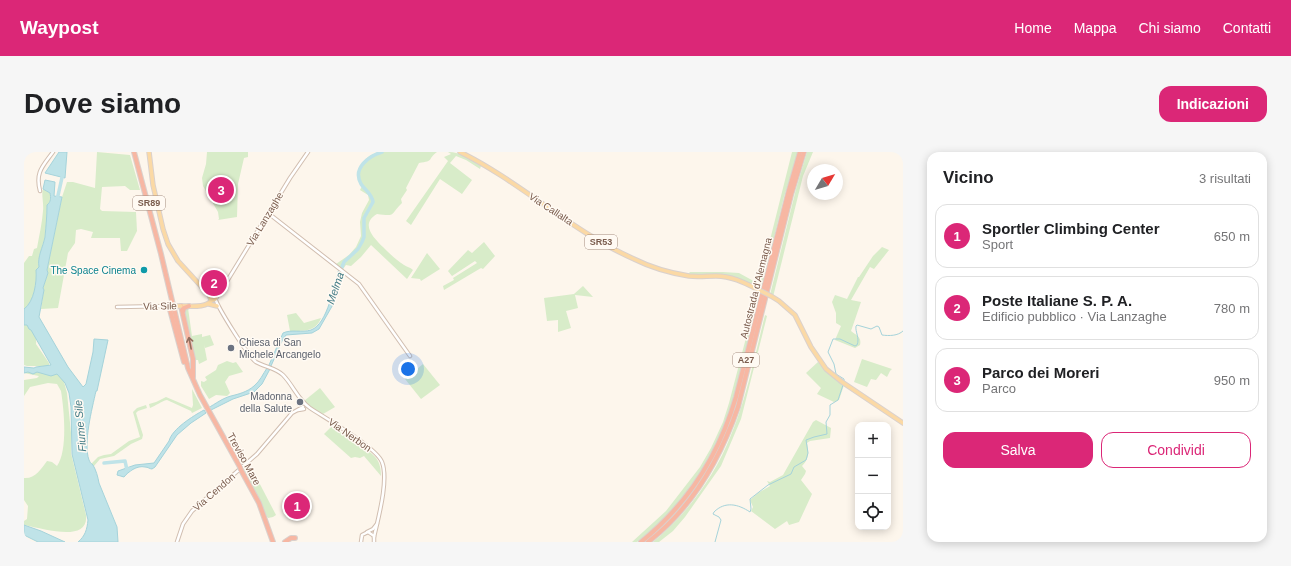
<!DOCTYPE html>
<html lang="it">
<head>
<meta charset="utf-8">
<style>
  body { margin:0; font-family:Arial,sans-serif; background:#f6f6f6; color:#202124 }
  .controls { position:absolute; right:12px; bottom:12px; display:grid; overflow:hidden; border-radius:8px; box-shadow:0 2px 10px #0003 }
  .controls button { width:36px; height:36px; display:grid; place-items:center; padding:0; border:0; border-bottom:1px solid #e0e0e0; background:#fff; color:#202124; font:20px sans-serif }
  .compass { position:absolute; left:783px; top:12px; width:36px; height:36px; border-radius:50%; background:#fff; box-shadow:0 2px 10px #0003; rotate:52deg }
  .you { position:absolute; left:384px; top:217px; width:14px; height:14px; margin:-10px; border:3px solid #fff; border-radius:50%; background:#1a73e8; box-shadow:0 0 0 6px #1a73e833 }
  .badge { display:grid; place-items:center; width:26px; height:26px; border-radius:50%; background:#db2777; color:#fff; font-size:13px; font-weight:700 }
  .pin { position:absolute; translate:-50% -50%; border:2px solid #fff; box-shadow:0 1px 4px #0006 }
  .list { margin:0; padding:0; list-style:none }
  h2 { display:flex; justify-content:space-between; align-items:center; height:52px; margin:0; padding:0 16px; font-size:17px }
  h2 small { font-size:13px; font-weight:400; color:#757577 }
  .list li { display:grid; grid-template-columns:26px 1fr auto; gap:12px; align-items:center; box-sizing:border-box; height:64px; margin:0 8px 8px; padding:0 8px; border:1px solid #e0e0e0; border-radius:12px }
  .list b { display:block; font-size:15px; white-space:nowrap }
  .list p { margin:0; font-size:13px; white-space:nowrap; color:#757577 }
  .list em { font-size:13px; font-style:normal; color:#757577 }
  .actions { display:flex; gap:8px; padding:12px 16px }
  .actions a { flex:1; padding:9px 0; border:1px solid #db2777; border-radius:12px; text-align:center; font-size:14px; color:#db2777 }
  .actions .main { background:#db2777; color:#fff }
  .icon { flex:none; width:22px; height:22px; fill:none; stroke:currentColor; stroke-width:2; stroke-linecap:round; stroke-linejoin:round }
  .map { position:relative; flex:none; width:879px; height:390px; overflow:hidden; border-radius:12px }
  header { display:flex; align-items:center; gap:24px; box-sizing:border-box; height:56px; padding:0 20px; background:#db2777; color:#fff }
  header strong { font-size:19px }
  nav { display:flex; gap:22px; margin-inline-start:auto; font-size:14px }
  .intro { display:flex; align-items:center; justify-content:space-between; box-sizing:border-box; height:96px; padding:0 24px }
  h1 { margin:0; font-size:28px }
  .button { padding:10px 18px; border-radius:12px; background:#db2777; color:#fff; font-size:14px; font-weight:700 }
  main { display:flex; gap:24px; padding:0 24px }
  aside { flex:1; background:#fff; border-radius:12px; box-shadow:0 2px 10px #0003 }
  .map>svg:first-child { display:block }
  .green { fill:#d8ecc9 }
  .water { fill:#bfe3e8; stroke:#a5d3da }
  .lines { fill:none; stroke-linecap:round; stroke-linejoin:round }
  .stream { stroke:#a5d3da; stroke-width:1 }
  .river { stroke:#bfe3e8; stroke-width:3.5 }
  .minor-casing { stroke:#d1beb0; stroke-width:4.5 }
  .major-casing { stroke:#dad1cd; stroke-width:5.5 }
  .highway-casing { stroke:#dad1cd; stroke-width:6 }
  .minor { stroke:#fff; stroke-width:2.5 }
  .major { stroke:#fbd9a5; stroke-width:3.5 }
  .highway { stroke:#f7b7a3; stroke-width:4 }
  .major-bridge-casing { stroke:#dad1cd; stroke-width:5.5; stroke-linecap:butt }
  .highway-bridge-casing { stroke:#dad1cd; stroke-width:6; stroke-linecap:butt }
  .major-bridge { stroke:#fbd9a5; stroke-width:3.5 }
  .highway-bridge { stroke:#f7b7a3; stroke-width:4 }
  .oneway { stroke:#936e5e }
  .culture-dot { fill:#0f9aa8; stroke:#fffaf3; stroke-width:1.5 }
  .worship-dot { fill:#6b7280; stroke:#fffaf3; stroke-width:1.5 }
  .labels { text-anchor:middle; dominant-baseline:central; stroke-width:3; stroke-linejoin:round; paint-order:stroke }
  .shield { fill:#fffaf3; stroke:#a28b7f; stroke-width:1 }
  .shield-label { font-size:9px; font-weight:bold; fill:#7a5c4d }
  .street-label { font-size:10px; fill:#7a5c4d; stroke:#fffaf3 }
  .culture-label { font-size:10px; fill:#0d838f; stroke:#fffaf3; text-anchor:end }
  .worship-label { font-size:10px; fill:#5b616d; stroke:#fffaf3; text-anchor:start }
  .water-label { font-size:11px; font-style:italic; fill:#437c86; stroke:#fffaf3 }
</style>
</head>
<body>
<header>
<strong>Waypost</strong>
<nav><a>Home</a><a>Mappa</a><a>Chi siamo</a><a>Contatti</a></nav>
</header>
<div class="intro"><h1>Dove siamo</h1><a class="button">Indicazioni</a></div>
<main>
<div class="map">
<svg width="879" height="390" viewBox="0 0 879 390">
  <rect width="100%" height="100%" fill="#fdf6ec"/>
  <g class="green">
    <path d="M 73,0 L 106,3 L 116,38 L 106,38 L 101,34 L 78,35 L 76,57 L 78,59 L 112,60 L 113,79 L 103,99 L 97,99 L 96,86 L 67,86 L 69,80 L 57,77 L 52,78 L 51,91 L 44,101 L 34,156 L 17,157 L 20,138 L 19,136 L 24,121 L 23,118 L 38,45 L 43,30 L 49,30 L 71,36 Z"/>
    <path d="M 183,0 L 224,0 L 224,5 L 220,6 L 214,32 L 213,65 L 194,68 L 195,67 L 194,60 L 179,34 L 178,26 L 182,12 Z"/>
    <path d="M 356,0 L 413,0 C 403,7 411,9 395,11 L 382,36 L 383,38 L 377,47 L 378,51 C 366,62 373,65 353,62 C 336,72 349,85 359,95 C 365,101 372,108 380,113 C 383,115 386,115 389,118 L 383,127 L 347,93 L 337,105 L 327,114 L 322,113 L 319,117 L 312,112 L 325,103 L 332,95 L 337,84 L 336,70 L 338,61 L 345,48 L 344,43 L 336,38 L 338,34 C 331,24 335,10 347,3 C 350,2 353,1 356,0 Z"/>
    <path d="M 424,0 C 437,0 447,8 457,14 L 456,17 L 442,8 L 432,4 L 426,11 L 448,28 L 438,42 L 416,27 L 387,73 L 382,69 L 424,9 L 420,5 L 427,2 Z"/>
    <path d="M 768,0 L 774,0 L 760,45 L 737,138 L 713,126 L 663,123 L 666,120 L 699,120 L 715,121 L 735,132 Z"/>
    <path d="M 783,0 L 789,0 L 779,24 L 749,145 L 746,143 L 772,37 Z"/>
    <path d="M 19,37 L 26,41 C 27,46 27,50 23,53 C 23,64 22,75 21,85 C 19,95 13,105 15,115 L 12,118 C 13,130 10,150 0,157 L 0,111 L 5,104 L 8,104 L 10,97 L 13,96 C 15,84 18,72 19,59 C 20,52 17,42 19,37 Z"/>
    <path d="M 460,90 L 471,104 L 459,117 L 457,116 L 420,138 L 419,134 L 430,128 L 429,126 L 453,111 L 451,109 L 428,124 L 424,119 L 444,98 L 448,101 Z"/>
    <path d="M 858,95 L 865,98 L 850,117 L 846,115 L 827,148 L 837,150 L 827,179 C 832,183 838,185 836,193 L 831,196 L 811,188 L 817,174 L 812,171 L 812,161 L 808,150 L 811,143 L 823,147 L 834,125 L 835,125 L 849,104 Z"/>
    <path d="M 403,101 L 416,117 L 397,129 L 396,127 L 387,126 Z"/>
    <path d="M 559,134 L 569,145 L 551,143 L 554,156 L 542,159 L 547,176 L 534,180 L 534,168 L 523,169 L 520,146 L 550,142 Z"/>
    <path d="M 164,156 L 168,184 L 178,182 L 178,185 L 186,183 L 190,193 L 181,196 L 180,192 L 183,208 L 175,212 L 174,208 L 170,208 L 160,158 Z"/>
    <path d="M 729,159 L 731,160 L 706,260 L 685,309 L 664,340 L 653,353 L 640,367 L 613,390 L 608,390 L 642,359 L 676,315 L 687,296 L 699,270 L 705,251 Z"/>
    <path d="M 272,161 L 280,171 L 297,166 C 292,180 279,179 266,179 L 263,163 Z"/>
    <path d="M 741,163 L 743,164 L 717,267 L 697,314 L 661,365 L 649,379 L 635,390 L 629,390 C 663,362 691,324 707,283 C 723,245 731,203 741,163 Z"/>
    <path d="M 0,170 C 6,174 14,185 12,192 L 25,211 L 25,214 L 3,214 L 0,213 Z"/>
    <path d="M 838,207 L 868,217 L 866,219 L 863,225 L 857,221 L 852,228 L 847,227 L 843,235 L 830,230 Z"/>
    <path d="M 203,209 L 209,211 L 212,210 L 219,220 L 205,224 L 201,230 L 206,241 L 203,244 L 192,243 L 185,247 L 177,234 L 177,229 L 180,230 L 183,228 L 181,225 L 192,218 L 194,213 Z"/>
    <path d="M 794,210 L 801,219 L 820,233 L 815,248 L 810,250 L 793,242 L 797,236 L 782,221 Z"/>
    <path d="M 399,212 L 416,233 L 397,247 L 381,227 Z"/>
    <path d="M 0,219 L 33,221 L 40,230 L 43,241 L 47,281 L 47,301 L 62,363 C 65,390 24,378 0,373 L 0,369 L 3,367 L 4,354 L 0,348 L 0,326 C 11,327 17,317 23,309 L 28,310 L 33,314 C 44,298 40,258 37,239 L 33,232 L 24,231 L 6,235 L 0,244 L 0,228 L 13,226 L 15,224 L 0,221 Z"/>
    <path d="M 296,236 L 311,255 L 299,262 L 283,253 L 280,249 Z"/>
    <path d="M 168,237 L 178,256 L 168,261 L 167,259 L 143,248 C 137,249 132,254 126,256 L 125,252 L 132,250 L 142,245 L 168,256 L 169,253 Z"/>
    <path d="M 122,253 L 123,256 L 114,259 L 112,261 L 119,283 L 118,287 L 107,292 L 90,304 L 76,307 L 70,314 L 67,312 L 74,305 L 80,303 L 87,302 L 105,289 L 116,285 L 109,260 L 113,256 Z"/>
    <path d="M 792,268 L 807,276 L 806,286 L 786,289 L 783,291 C 785,301 785,307 778,314 L 782,319 L 781,322 L 777,328 L 788,342 L 775,370 L 765,373 L 763,369 L 751,377 L 727,359 L 729,355 L 726,348 L 734,341 L 746,334 L 743,329 L 746,330 L 759,323 L 789,270 Z"/>
    <path d="M 307,275 C 315,277 347,299 352,306 C 356,311 357,318 357,324 L 340,304 L 336,306 L 331,305 L 327,306 L 300,282 Z"/>
    <path d="M 225,311 L 252,363 L 249,365 L 244,366 L 241,362 L 218,317 Z"/>
  </g>
  <g class="water">
    <path d="M 35,0 L 43,0 L 41,26 L 21,21 Z"/>
    <path d="M 21,28 L 31,30 L 30,44 L 38,45 L 23,118 L 24,121 L 19,136 L 20,138 L 15,165 L 44,215 L 59,235 L 62,232 L 69,200 L 70,187 L 84,188 L 73,239 L 72,239 C 68,257 59,291 65,308 C 67,312 66,310 69,313 C 72,318 74,325 75,331 L 93,375 L 94,390 L 54,390 C 61,384 63,378 64,368 L 48,302 L 47,255 L 45,241 L 41,231 L 33,222 L 27,224 L 13,220 L 9,222 L 4,220 L 0,221 L 0,215 L 10,216 L 12,215 L 27,213 L 7,178 L 5,177 L 3,173 L 0,173 L 0,157 C 10,150 13,130 12,118 L 15,115 C 13,105 19,95 21,85 C 22,74 23,64 23,53 C 27,50 27,46 26,41 L 19,37 Z"/>
    <path d="M 315,117 L 317,120 L 311,149 L 295,177 L 288,181 L 262,183 L 258,189 L 247,214 L 245,213 L 259,181 C 267,177 278,181 287,178 C 304,172 310,132 315,117 Z"/>
    <path d="M 243,216 L 246,217 L 238,232 L 230,240 L 209,247 L 185,259 L 184,256 C 191,252 199,246 207,244 C 215,242 223,240 230,234 C 236,229 239,222 243,216 Z"/>
    <path d="M 180,258 L 182,261 L 167,271 L 153,283 L 131,315 L 128,317 C 126,317 124,315 121,315 C 113,313 104,320 100,325 L 93,323 L 94,319 L 111,313 L 130,311 L 145,289 C 148,277 169,264 180,258 Z"/>
    <path d="M 0,373 L 17,379 L 41,390 L 14,390 L 0,383 Z"/>
  </g>
  <g class="lines">
    <g class="stream">
      <path d="M 820,230 L 820,227 L 812,222 L 810,212 L 804,200 L 809,187 L 816,187 L 831,194 L 833,193 C 836,186 831,180 832,174 L 833,173 L 847,177 L 853,174 L 855,175 L 858,183 C 865,184 874,184 879,179"/>
      <path d="M 691,390 L 697,368 L 695,365 L 689,362 L 690,360 C 701,349 714,352 726,360 L 727,357 L 726,347 L 744,333 L 767,322 L 770,315 L 782,308 L 784,301 L 782,288 L 790,285 L 803,282 L 802,270 L 806,263 L 806,253 L 814,248 L 819,233"/>
    </g>
    <g class="river">
      <path d="M 33,48 L 39,21"/>
      <path d="M 316,120 L 320,110 L 334,97 L 338,90 L 340,85 L 340,66 L 349,50 C 348,42 341,38 337,32 C 328,16 345,4 358,0"/>
      <path d="M 80,311 L 101,309 L 103,318 L 106,317"/>
    </g>
    <defs>
      <g id="minor">
        <path d="M 16,39 C 11,20 19,14 29,0"/>
        <path d="M 244,61 L 335,132 L 386,204"/>
        <path d="M 190,142 L 197,137"/>
        <path d="M 191,146 C 194,156 224,204 232,210 C 241,215 252,216 259,223 C 269,233 274,248 286,256 C 301,266 352,295 358,310 C 365,328 354,367 350,385"/>
        <path d="M 192,146 L 197,139 L 266,26 L 284,0"/>
        <path d="M 93,155 L 145,154"/>
        <path d="M 274,258 L 280,257"/>
        <path d="M 343,380 L 349,377 L 353,372"/>
        <path d="M 153,390 L 159,372 L 168,359 L 233,302 L 268,261 L 279,255"/>
        <path d="M 337,390 L 338,383 L 344,380 L 350,384 L 350,390"/>
      </g>
      <g id="major">
        <path d="M 125,0 L 129,33 L 139,77 L 144,92 L 154,109 L 186,144"/>
        <path d="M 436,0 C 497,30 547,79 610,107 C 626,115 646,121 665,124 C 673,125 683,124 692,124 C 708,124 721,131 735,138"/>
        <circle cx="189" cy="145" r="3"/>
        <path d="M 747,144 L 755,149 L 771,163 L 787,195 L 802,217 L 818,230 L 879,271"/>
        <path d="M 185,152 L 193,154"/>
        <path d="M 157,154 C 167,154 183,156 188,148"/>
      </g>
      <g id="highway">
        <path d="M 110,0 L 137,102 L 164,216 L 176,243 L 216,315"/>
        <path d="M 145,154 L 160,210"/>
        <path d="M 157,154 L 169,207 L 169,225"/>
        <path d="M 159,159 L 160,156 L 165,154"/>
        <path d="M 217,318 L 235,351 L 249,390"/>
        <path d="M 261,390 L 267,386 L 271,386"/>
        <path d="M 617,390 C 664,352 695,303 712,245 L 765,38 L 776,0"/>
        <path d="M 624,390 C 668,356 696,307 714,255 L 767,43 L 780,0"/>
      </g>
    </defs>
    <use href="#minor" class="minor-casing"/>
    <use href="#major" class="major-casing"/>
    <use href="#highway" class="highway-casing"/>
    <use href="#minor" class="minor"/>
    <use href="#major" class="major"/>
    <use href="#highway" class="highway"/>
    <defs>
      <g id="major-bridge">
        <path d="M 735,138 L 747,144"/>
        <path d="M 145,154 L 157,154"/>
      </g>
      <path id="highway-bridge" d="M 216,315 L 217,318"/>
    </defs>
    <use href="#major-bridge" class="major-bridge-casing"/>
    <use href="#highway-bridge" class="highway-bridge-casing"/>
    <use href="#major-bridge" class="major-bridge"/>
    <use href="#highway-bridge" class="highway-bridge"/>
  </g>
  <defs><path id="oneway-shaft" d="M-6 0H5M1.5-3L5.5 0L1.5 3" fill="none" stroke-width="1.6" stroke-linecap="round" stroke-linejoin="round"/></defs>
  <use class="oneway" href="#oneway-shaft" transform="translate(166 191) rotate(-101)"/>
  <circle class="culture-dot" cx="120" cy="118" r="4"/>
  <g class="worship-dot">
    <circle cx="207" cy="196" r="4"/>
    <circle cx="276" cy="250" r="4"/>
  </g>
  <g class="labels">
    <g class="shield">
      <rect x="109" y="44" width="32" height="14" rx="3"/>
      <rect x="561" y="83" width="32" height="14" rx="3"/>
      <rect x="709" y="201" width="26" height="14" rx="3"/>
    </g>
    <g class="shield-label">
      <text x="125" y="51">SR89</text>
      <text x="577" y="90">SR53</text>
      <text x="722" y="208">A27</text>
    </g>
    <g class="street-label">
      <text transform="translate(527 57) rotate(33)">Via Callalta</text>
      <text transform="translate(241 67) rotate(-59)">Via Lanzaghe</text>
      <text transform="translate(732 136) rotate(-76)">Autostrada d'Alemagna</text>
      <text transform="translate(136 154) rotate(-1)">Via Sile</text>
      <text transform="translate(326 283) rotate(35)">Via Nerbon</text>
      <text transform="translate(220 307) rotate(61)">Treviso Mare</text>
      <text transform="translate(190 340) rotate(-41)">Via Cendon</text>
    </g>
    <g class="culture-label">
      <text x="112" y="118">The Space Cinema</text>
    </g>
    <g class="worship-label">
      <text x="215" y="190">Chiesa di San<tspan x="215" dy="12">Michele Arcangelo</tspan></text>
      <text x="268" y="244" text-anchor="end">Madonna<tspan x="268" dy="12">della Salute</tspan></text>
    </g>
    <g class="water-label">
      <text transform="translate(311 136) rotate(-71)">Melma</text>
      <text transform="translate(56 274) rotate(-95)">Fiume Sile</text>
    </g>
  </g>
</svg>
<div class="controls">
<button>+</button>
<button>−</button>
<button><svg class="icon" aria-label="locate" viewBox="0 0 24 24"><circle cx="12" cy="12" r="6"/><path d="M12 2v4M12 18v4M2 12h4M18 12h4"/></svg></button>
</div>
<svg class="compass" viewBox="-18 -18 36 36"><path d="M0-13l5 13h-10z" fill="#e53935"/><path d="M0 13l5-13h-10z" fill="#757577"/></svg>
<div class="you"></div>
<div class="pin badge" style="left:273px;top:354px">1</div>
<div class="pin badge" style="left:190px;top:131px">2</div>
<div class="pin badge" style="left:197px;top:38px">3</div>
</div>
<aside>
<h2>Vicino<small>3 risultati</small></h2>
<ul class="list">
<li><span class="badge">1</span><div><b>Sportler Climbing Center</b><p>Sport</p></div><em>650 m</em></li>
<li><span class="badge">2</span><div><b>Poste Italiane S. P. A.</b><p>Edificio pubblico · Via Lanzaghe</p></div><em>780 m</em></li>
<li><span class="badge">3</span><div><b>Parco dei Moreri</b><p>Parco</p></div><em>950 m</em></li>
</ul>
<div class="actions"><a class="main">Salva</a><a>Condividi</a></div>
</aside>
</main>
</body>
</html>
